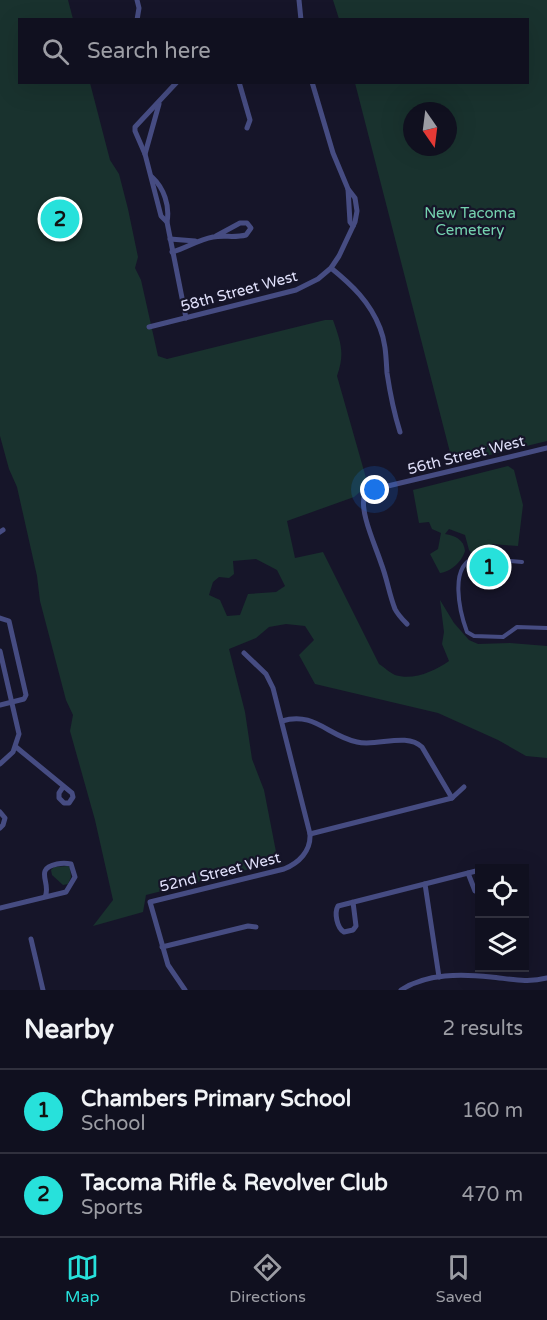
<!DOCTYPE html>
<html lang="en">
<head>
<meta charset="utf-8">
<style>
  body { margin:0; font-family:"Varela Round",sans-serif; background:#1e1e2c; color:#f1f3f6 }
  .controls { position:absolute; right:18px; bottom:18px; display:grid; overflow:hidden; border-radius:0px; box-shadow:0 6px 24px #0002 }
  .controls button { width:54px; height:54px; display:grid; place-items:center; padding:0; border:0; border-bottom:2px solid #30303d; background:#10101f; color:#f1f3f6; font:30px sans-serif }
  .compass { position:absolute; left:403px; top:102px; width:54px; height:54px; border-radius:50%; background:#10101f; box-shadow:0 6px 24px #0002; rotate:166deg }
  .you { position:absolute; left:375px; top:490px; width:21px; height:21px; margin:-15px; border:4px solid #fff; border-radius:50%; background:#1a73e8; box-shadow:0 0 0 9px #1a73e833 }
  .badge { display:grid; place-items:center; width:39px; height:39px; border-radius:50%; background:#27e1db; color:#111; font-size:20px; font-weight:700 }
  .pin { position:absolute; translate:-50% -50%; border:3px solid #fff; box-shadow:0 2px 6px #0006 }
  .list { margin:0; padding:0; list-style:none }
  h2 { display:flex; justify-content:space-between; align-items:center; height:78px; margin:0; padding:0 24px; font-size:26px }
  h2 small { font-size:20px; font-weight:400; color:#9c9da4 }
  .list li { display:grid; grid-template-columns:39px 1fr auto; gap:18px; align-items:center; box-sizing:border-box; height:84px; padding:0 24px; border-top:2px solid #30303d }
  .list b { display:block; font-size:22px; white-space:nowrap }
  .list p { margin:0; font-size:20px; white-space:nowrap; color:#9c9da4 }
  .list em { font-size:20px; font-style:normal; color:#9c9da4 }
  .icon { flex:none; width:33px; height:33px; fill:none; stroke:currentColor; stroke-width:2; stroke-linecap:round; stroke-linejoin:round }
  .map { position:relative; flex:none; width:547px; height:990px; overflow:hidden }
  .search { position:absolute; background:#10101f; box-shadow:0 6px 24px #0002; left:18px; right:18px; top:18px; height:66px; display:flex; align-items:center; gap:15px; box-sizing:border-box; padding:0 21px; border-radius:0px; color:#9c9da4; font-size:22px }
  .sheet { height:246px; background:#10101f }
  nav { display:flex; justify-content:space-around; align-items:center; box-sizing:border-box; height:84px; border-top:2px solid #30303d; background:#10101f; font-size:16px; color:#9c9da4 }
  nav a { display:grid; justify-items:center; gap:3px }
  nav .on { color:#27e1db }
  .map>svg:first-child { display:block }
  .green { fill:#19322e; fill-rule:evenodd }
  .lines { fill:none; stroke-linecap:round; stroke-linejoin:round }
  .pedestrian { stroke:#464c82; stroke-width:4 }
  .minor { stroke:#464c82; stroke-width:5 }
  .labels { text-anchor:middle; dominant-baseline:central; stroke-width:4.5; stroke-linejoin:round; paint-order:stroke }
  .park-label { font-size:15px; fill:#75d2af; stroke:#161529 }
  .street-label { font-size:15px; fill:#e1e1fb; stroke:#161529 }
</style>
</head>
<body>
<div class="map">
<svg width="547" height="990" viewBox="0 0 547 990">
  <rect width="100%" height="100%" fill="#161529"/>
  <g class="green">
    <path d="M 0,0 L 68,0 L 73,19 L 20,20 L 20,82 L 90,83 L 110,160 L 119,174 L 128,209 L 138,257 L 135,268 L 141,280 L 158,356 L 167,359 L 325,320 L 333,320 C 341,343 345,353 337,376 L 368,485 L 354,497 L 287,521 L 295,558 L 323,552 L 379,664 C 384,667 390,673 395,675 C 413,681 435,671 449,661 L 442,644 L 444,632 L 440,600 L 454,623 L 469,640 L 478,644 L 510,643 L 547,646 L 547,758 L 526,756 L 498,740 L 438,713 L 315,684 L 299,655 L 314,640 L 305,626 L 286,624 L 269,627 L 256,638 L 229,649 L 245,712 L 252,759 L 264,790 L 278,862 L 146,895 L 143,912 L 93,926 L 113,900 L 95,820 L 70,731 L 73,715 L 66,700 L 40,601 L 37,576 L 17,487 L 9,469 L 0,436 ZM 256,559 L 277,570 L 285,586 L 276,592 L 248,594 L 240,615 L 227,616 L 220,600 L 209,595 L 213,582 L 219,577 L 229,578 L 234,574 L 233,561 Z"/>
    <path d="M 333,0 L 547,0 L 547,441 L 453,464 L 355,83 L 528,82 L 528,20 L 339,19 ZM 412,111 L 448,111 L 448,147 L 412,147 Z"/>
    <path d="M 508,466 L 514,470 L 523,505 L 518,546 L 492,544 L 491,555 L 472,553 L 469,550 L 465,535 L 449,529 L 445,534 C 455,536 464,539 465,551 C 462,562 450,572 440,573 L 430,554 L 438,549 L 441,533 L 432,529 L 429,522 L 419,523 L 413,490 Z"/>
    <path d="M 68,866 L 70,868 L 71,877 L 68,884 L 63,885 L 52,875 L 51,870 L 54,867 Z"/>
  </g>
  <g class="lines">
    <path class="pedestrian" d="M 522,562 L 476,558 C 448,564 460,613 467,632 L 474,636 L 503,637 L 517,627 L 547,628"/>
    <g class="minor">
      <path d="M 137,0 L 139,8 L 137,20"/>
      <path d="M 299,0 L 301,20"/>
      <path d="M 239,82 L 250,120 L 247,128"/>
      <path d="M 145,154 L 159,104"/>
      <path d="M 152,177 C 164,188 170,206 167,222 L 186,318"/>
      <path d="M 348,189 L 350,222 L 353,226"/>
      <path d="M 167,222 L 161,216 L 145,154 L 135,131 L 135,127 L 177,82"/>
      <path d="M 170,239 L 195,241"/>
      <path d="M 172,252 C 187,248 197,240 213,237 C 224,235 235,238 246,235 L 251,228 L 247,223 L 240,223 L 216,236"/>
      <path d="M 331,268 C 352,285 370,302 380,328 C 386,343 386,358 387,373 C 390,393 394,413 400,432"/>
      <path d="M 149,327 L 296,290 L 318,279 L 331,268 L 339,256 L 355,222 L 357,211 L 355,198 L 348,189 L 333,153 L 312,82"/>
      <path d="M 0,532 L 3,530"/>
      <path d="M 0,618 L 9,621 L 26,695 L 24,699 L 0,705"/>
      <path d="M 407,624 C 402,619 398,615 395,609 C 389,594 387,578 381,563 C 376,547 358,509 365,494 L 371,490 L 547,448"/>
      <path d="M 0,651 L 19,734 L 13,752 L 0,764"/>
      <path d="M 282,721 C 314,711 328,736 357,742 C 377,747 406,732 422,747 L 452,798"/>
      <path d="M 16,747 L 72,793 L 73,797 L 69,803 L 64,803 L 59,798 L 59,793 L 63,787"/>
      <path d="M 0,812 L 5,818 L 3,825 L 0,828"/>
      <path d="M 310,834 L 452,798 L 464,787"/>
      <path d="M 489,868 L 490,868"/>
      <path d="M 468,873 L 475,891 L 480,893"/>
      <path d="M 425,884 L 439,977"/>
      <path d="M 353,902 L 356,926 L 353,930 L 344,932 C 337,928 334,913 338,906 L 480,870"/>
      <path d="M 0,908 L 66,892 L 75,877 L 71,864 C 66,863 62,863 57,864 C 33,869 52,883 45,897"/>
      <path d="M 31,939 L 43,990"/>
      <path d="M 162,947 L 248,926 L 256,927"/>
      <path d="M 185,990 L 168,965 L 150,902 L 284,869 C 299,863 311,851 310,834 L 273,688 L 266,674 L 244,653"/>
      <path d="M 401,990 C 427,973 462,974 491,977 C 511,979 528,983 547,978"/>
    </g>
  </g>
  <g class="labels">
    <g class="park-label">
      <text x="470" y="213">New Tacoma<tspan x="470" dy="17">Cemetery</tspan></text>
    </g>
    <g class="street-label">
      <text transform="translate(239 291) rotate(-15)">58th Street West</text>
      <text transform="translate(466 455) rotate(-14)">56th Street West</text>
      <text transform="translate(220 872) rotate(-14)">52nd Street West</text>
    </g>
  </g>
</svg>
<div class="controls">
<button><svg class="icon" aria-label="locate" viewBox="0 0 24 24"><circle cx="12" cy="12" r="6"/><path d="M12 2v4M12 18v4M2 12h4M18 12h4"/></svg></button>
<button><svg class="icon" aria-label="layers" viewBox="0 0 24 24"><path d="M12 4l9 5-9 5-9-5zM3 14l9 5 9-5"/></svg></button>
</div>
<svg class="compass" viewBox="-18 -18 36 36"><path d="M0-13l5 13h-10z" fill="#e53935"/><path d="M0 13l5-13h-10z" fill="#9c9da4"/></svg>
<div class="you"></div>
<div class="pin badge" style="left:489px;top:567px">1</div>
<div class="pin badge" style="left:60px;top:219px">2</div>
<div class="search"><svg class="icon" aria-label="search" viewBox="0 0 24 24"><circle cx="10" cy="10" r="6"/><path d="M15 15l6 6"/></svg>Search here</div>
</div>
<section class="sheet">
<h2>Nearby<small>2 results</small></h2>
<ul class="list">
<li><span class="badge">1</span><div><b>Chambers Primary School</b><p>School</p></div><em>160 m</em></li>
<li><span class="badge">2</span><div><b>Tacoma Rifle &amp; Revolver Club</b><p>Sports</p></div><em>470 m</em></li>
</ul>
</section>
<nav>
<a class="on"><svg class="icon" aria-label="map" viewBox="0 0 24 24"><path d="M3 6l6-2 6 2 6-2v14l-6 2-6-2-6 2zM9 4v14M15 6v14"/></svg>Map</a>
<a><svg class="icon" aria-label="directions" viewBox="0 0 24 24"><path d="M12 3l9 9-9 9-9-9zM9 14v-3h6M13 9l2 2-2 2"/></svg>Directions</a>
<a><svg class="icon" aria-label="saved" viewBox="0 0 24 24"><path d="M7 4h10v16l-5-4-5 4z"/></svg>Saved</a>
</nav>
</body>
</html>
